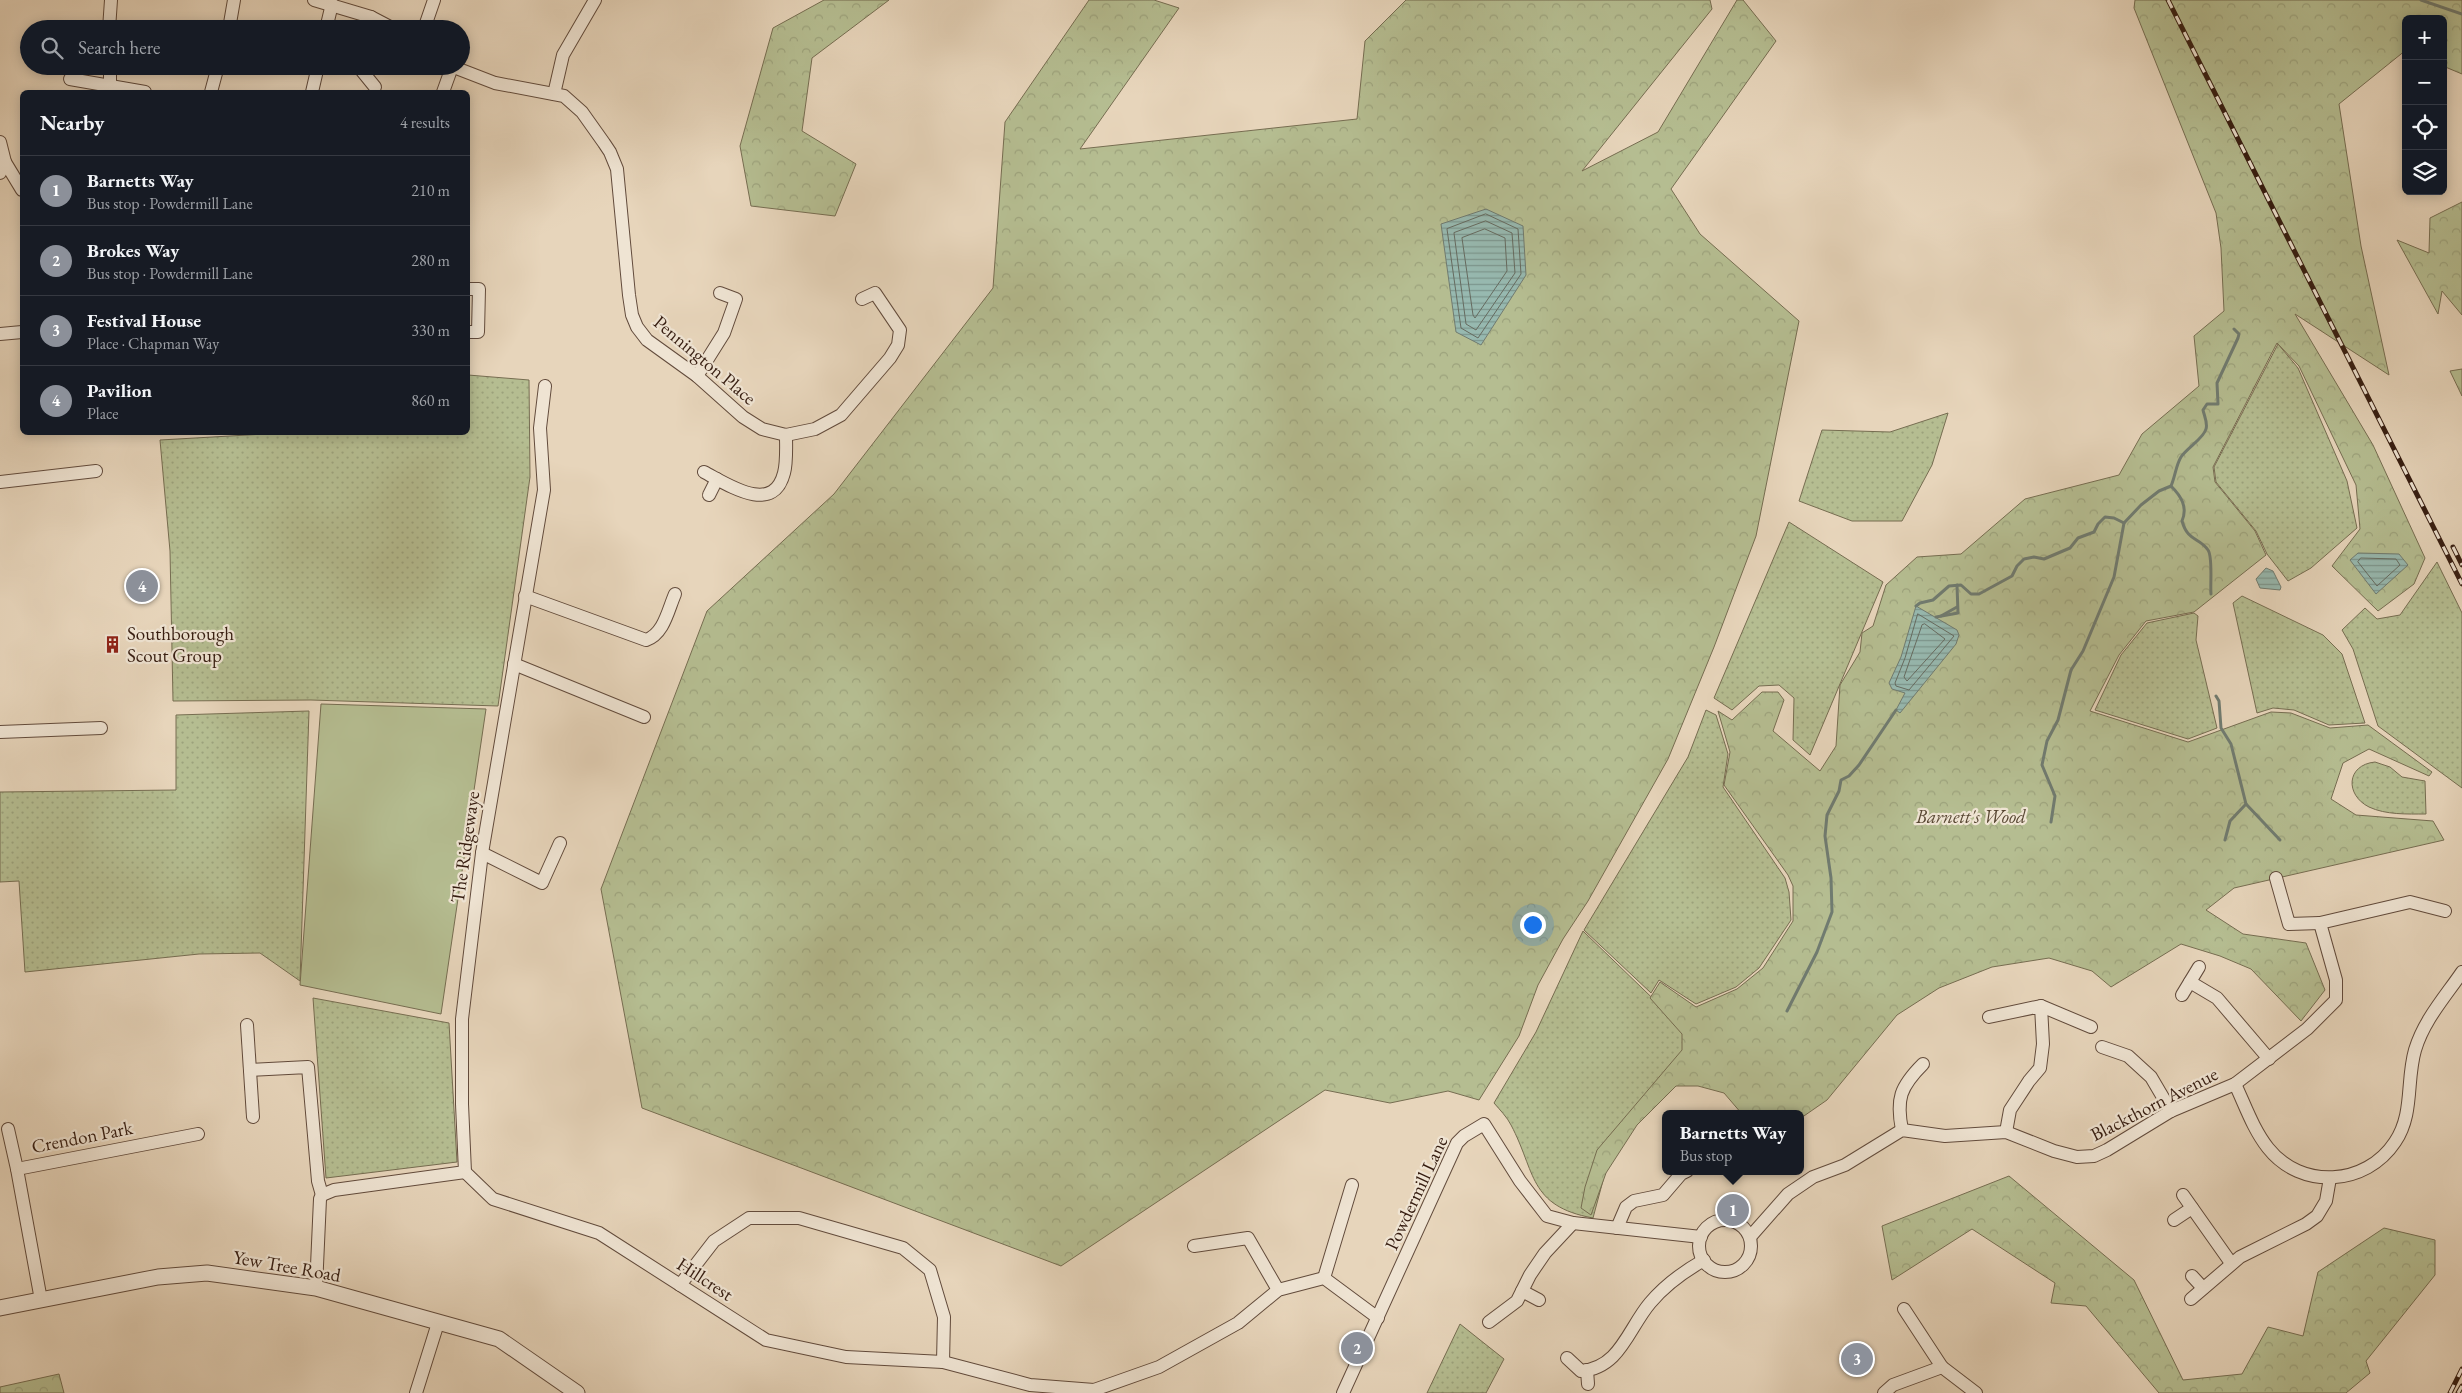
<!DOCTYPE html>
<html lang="en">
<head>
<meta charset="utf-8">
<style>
  body { margin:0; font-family:"EB Garamond",serif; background:#242831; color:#f1f3f6 }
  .controls { position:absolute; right:15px; top:15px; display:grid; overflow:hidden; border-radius:8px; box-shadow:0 2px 12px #0003 }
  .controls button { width:45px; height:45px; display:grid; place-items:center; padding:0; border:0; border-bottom:1px solid #363941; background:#171b24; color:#f1f3f6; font:25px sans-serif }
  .you { position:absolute; left:1532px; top:924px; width:18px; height:18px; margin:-12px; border:4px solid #fff; border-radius:50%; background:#1a73e8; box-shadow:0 0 0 8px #1a73e833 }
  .badge { display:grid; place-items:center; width:32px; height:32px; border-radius:50%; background:#8c9099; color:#fff; font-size:16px; font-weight:700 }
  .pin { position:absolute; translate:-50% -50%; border:2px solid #fff; box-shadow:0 1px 5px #0006 }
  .popup { position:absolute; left:1662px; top:1110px; width:142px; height:65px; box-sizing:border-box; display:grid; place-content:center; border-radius:8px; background:#171b24; filter:drop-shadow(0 1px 4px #0005); font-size:16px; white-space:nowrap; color:#9ea1a6 }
  .popup b { font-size:19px; color:#f1f3f6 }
  .popup::after { content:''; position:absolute; left:50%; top:100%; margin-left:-10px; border:10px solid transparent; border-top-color:#171b24 }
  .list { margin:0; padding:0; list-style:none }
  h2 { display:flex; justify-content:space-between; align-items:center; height:65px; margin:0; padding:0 20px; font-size:21px }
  h2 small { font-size:16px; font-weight:400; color:#9ea1a6 }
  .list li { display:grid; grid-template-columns:32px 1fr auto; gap:15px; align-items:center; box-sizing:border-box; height:70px; padding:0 20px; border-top:1px solid #363941 }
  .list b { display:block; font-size:19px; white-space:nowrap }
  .list p { margin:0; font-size:16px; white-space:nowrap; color:#9ea1a6 }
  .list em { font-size:16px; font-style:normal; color:#9ea1a6 }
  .icon { flex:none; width:28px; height:28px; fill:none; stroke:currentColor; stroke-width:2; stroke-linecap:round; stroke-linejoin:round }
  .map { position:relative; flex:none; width:2462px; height:1393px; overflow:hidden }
  .search { position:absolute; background:#171b24; box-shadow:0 2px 12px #0003; left:20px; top:20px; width:450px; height:55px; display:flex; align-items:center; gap:12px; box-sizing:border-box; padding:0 18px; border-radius:28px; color:#9ea1a6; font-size:19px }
  .panel { position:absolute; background:#171b24; box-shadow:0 2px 12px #0003; left:20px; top:90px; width:450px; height:345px; border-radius:8px }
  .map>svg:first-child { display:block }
  .grass { fill:url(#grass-dots); stroke:#766d51 }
  .forest { fill:url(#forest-crowns); stroke:#766d51 }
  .garden { fill:#b5bd91; stroke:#766d51 }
  .water { fill:url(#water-rules); stroke:#707b70 }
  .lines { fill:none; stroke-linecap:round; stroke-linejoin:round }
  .shore { stroke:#666b60; stroke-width:1 }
  .stream { stroke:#707b70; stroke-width:3 }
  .minor-casing { stroke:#624b3c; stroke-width:14 }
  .tertiary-casing { stroke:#624b3c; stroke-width:17 }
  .minor { stroke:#efe4d3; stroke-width:12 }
  .tertiary { stroke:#efe4d3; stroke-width:15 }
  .rail-casing { stroke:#361d11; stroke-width:5 }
  .rail { stroke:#efe4d3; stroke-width:3; stroke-dasharray:9; stroke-linecap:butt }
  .labels { text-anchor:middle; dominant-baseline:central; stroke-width:4.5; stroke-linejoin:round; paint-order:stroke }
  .street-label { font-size:19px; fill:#361d11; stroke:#efe4d3 }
  .poi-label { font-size:19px; fill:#361d11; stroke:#efe4d3; text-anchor:start }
  .park-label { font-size:19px; font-style:italic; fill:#564531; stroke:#efe4d3 }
</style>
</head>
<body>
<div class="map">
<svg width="2462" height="1393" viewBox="0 0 2462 1393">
  <defs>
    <pattern id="grass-dots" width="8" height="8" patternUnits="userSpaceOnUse" patternTransform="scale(1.25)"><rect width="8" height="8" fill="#b5bd91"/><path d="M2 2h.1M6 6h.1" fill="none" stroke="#9ca27c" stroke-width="1.8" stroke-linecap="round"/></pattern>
    <pattern id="forest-crowns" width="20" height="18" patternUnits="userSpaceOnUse" patternTransform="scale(1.25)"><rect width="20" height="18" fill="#b5bd91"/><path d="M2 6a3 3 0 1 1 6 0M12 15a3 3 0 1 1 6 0" fill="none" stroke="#9ca27c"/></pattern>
    <pattern id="water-rules" width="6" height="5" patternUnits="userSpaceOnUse" patternTransform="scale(1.25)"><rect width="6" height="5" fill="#97b9b0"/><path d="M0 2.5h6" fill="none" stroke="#7c968e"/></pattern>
  </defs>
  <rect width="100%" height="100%" fill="#e7d5bb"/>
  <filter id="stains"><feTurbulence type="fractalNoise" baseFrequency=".004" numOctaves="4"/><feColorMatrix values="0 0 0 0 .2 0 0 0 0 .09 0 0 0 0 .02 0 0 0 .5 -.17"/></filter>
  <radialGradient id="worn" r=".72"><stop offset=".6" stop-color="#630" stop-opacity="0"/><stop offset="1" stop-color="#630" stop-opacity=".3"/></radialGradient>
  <g class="grass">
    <path d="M 2278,344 L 2298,368 L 2347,481 L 2357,528 L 2311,568 L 2288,581 L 2267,554 L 2256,531 L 2216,482 L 2214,467 Z"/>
    <path d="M 468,375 L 529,380 L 530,477 L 498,706 L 311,700 L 173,701 L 170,551 L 160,440 L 300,432 L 468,432 Z"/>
    <path d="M 1948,413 L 1932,465 L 1902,521 L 1852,521 L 1799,501 L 1822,430 L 1890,432 Z"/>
    <path d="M 1789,522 L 1883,582 L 1810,755 L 1793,740 L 1794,698 L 1779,685 L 1759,686 L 1732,710 L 1714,698 Z"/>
    <path d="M 2437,562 L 2462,613 L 2462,788 L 2378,726 L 2353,649 L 2342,630 L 2365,608 L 2377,619 L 2400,615 Z"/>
    <path d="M 2242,596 L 2323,635 L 2342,654 L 2365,723 L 2329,725 L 2294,710 L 2273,708 L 2257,713 L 2233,603 Z"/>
    <path d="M 2194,613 L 2198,616 L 2196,640 L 2217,728 L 2188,739 L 2095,710 L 2121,655 L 2147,623 Z"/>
    <path d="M 1706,710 L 1716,715 L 1728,754 L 1723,787 L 1785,878 L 1789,892 L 1791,920 L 1759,968 L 1736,987 L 1696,1004 L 1659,980 L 1651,993 L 1584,930 L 1688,757 Z"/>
    <path d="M 309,711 L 300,981 L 260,953 L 199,954 L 25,972 L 19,881 L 0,882 L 0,792 L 176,790 L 176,715 Z"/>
    <path d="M 2375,762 L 2390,767 L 2402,777 L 2425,781 L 2426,814 C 2407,814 2386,815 2369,807 C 2345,795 2346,765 2375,762 Z"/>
    <path d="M 1583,931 L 1703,1047 L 1613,1143 L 1593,1218 C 1528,1206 1536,1172 1511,1125 C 1507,1117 1500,1110 1494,1103 L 1536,1032 Z"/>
    <path d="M 313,998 L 449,1023 L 457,1162 L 326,1178 Z"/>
    <path d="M 1460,1324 L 1504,1359 L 1486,1393 L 1427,1393 Z"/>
  </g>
  <g class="forest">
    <path d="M 824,0 L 889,0 L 812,58 L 802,131 L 856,164 L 835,216 L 751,206 L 740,146 L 773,28 Z"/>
    <path d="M 1089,0 L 1154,0 L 1179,8 L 1080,149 L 1357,119 L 1365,41 L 1406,0 L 1710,0 L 1712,9 L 1582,171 L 1658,132 L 1737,0 L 1743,0 L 1776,41 L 1671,189 L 1700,234 L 1799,321 L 1756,536 L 1714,647 L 1668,759 L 1588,901 L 1563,939 L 1538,985 L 1519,1036 L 1479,1100 L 1448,1091 L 1390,1103 L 1325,1090 L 1061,1266 L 642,1108 L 601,889 L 707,611 L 834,494 L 993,288 L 1005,122 Z"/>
    <path d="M 2135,0 L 2462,0 L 2462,74 L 2443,66 L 2443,19 L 2406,19 L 2406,50 L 2339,104 L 2361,246 L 2389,375 L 2295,314 L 2373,445 L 2425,558 L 2414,584 L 2378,611 L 2332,566 L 2360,529 L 2356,485 L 2299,366 L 2277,343 L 2213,467 L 2215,482 L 2255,531 L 2266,555 L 2194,612 L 2146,621 L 2119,655 L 2090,711 L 2188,742 L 2271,712 L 2291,713 L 2330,728 L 2368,725 L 2432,772 L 2429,776 L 2369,749 L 2343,763 L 2331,799 L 2356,815 L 2433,821 L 2444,840 L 2234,888 L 2206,910 L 2243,934 L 2306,943 L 2325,990 L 2301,1021 L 2251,969 L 2220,956 L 2181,944 L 2111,987 L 2092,971 L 2049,958 L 1992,967 L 1939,988 L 1897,1015 L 1827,1100 L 1801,1118 L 1800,1114 L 1742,1114 L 1724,1093 L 1698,1086 L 1676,1086 L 1637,1125 L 1606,1173 L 1591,1215 L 1581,1208 L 1585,1187 L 1597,1150 L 1682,1050 L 1682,1034 L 1650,998 L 1660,982 L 1696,1007 L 1737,989 L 1763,968 L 1793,921 L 1793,886 L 1788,875 L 1724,785 L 1730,752 L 1718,711 L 1732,720 L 1762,692 L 1778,692 L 1784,700 L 1773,731 L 1820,771 L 1836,746 L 1840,685 L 1860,652 L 1862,633 L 1873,626 L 1886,585 L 1917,557 L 1961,554 L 2025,499 L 2119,475 L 2142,434 L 2199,386 L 2194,336 L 2224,311 L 2221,248 L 2216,213 L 2134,8 Z"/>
    <path d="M 2462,202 L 2462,315 L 2442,291 L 2438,314 L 2397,240 L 2429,253 L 2430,218 Z"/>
    <path d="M 2462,369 L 2462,396 L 2450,371 Z"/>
    <path d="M 2009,1176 L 2134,1280 L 2183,1380 L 2242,1374 L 2268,1327 L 2303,1336 L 2318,1272 L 2384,1228 L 2435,1240 L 2435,1275 L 2366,1361 L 2370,1373 L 2346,1393 L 2159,1393 L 2086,1306 L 2051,1303 L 2055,1283 L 1972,1229 L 1892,1280 L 1882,1226 Z"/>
    <path d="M 59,1374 L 64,1393 L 0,1393 L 0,1387 Z"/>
  </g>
  <path class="garden" d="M 321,704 L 486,709 L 441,1014 L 300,985 Z"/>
  <g class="water">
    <path d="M 1486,209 L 1523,226 L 1526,275 L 1481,345 L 1456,332 L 1441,224 Z"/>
    <path d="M 2358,553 L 2399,554 L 2408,565 L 2376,594 L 2350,560 Z"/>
    <path d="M 2266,568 L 2273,571 L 2281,587 L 2280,590 L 2260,588 L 2256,579 Z"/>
    <path d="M 1916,606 L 1957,630 L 1959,635 L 1956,644 L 1900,713 L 1896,710 L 1905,693 L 1892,689 L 1889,683 L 1901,657 Z"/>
  </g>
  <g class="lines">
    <g class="shore">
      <path d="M 1486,214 L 1518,229 L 1521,274 L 1478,338 L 1461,328 L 1447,229 Z"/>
      <path d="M 1486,221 L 1512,233 L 1515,273 L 1476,330 L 1466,324 L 1454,233 Z"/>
      <path d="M 1485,229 L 1505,238 L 1507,271 L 1475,318 L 1473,315 L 1462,238 Z"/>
      <path d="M 2361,558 L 2396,559 L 2400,565 L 2377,586 L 2358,562 Z"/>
      <path d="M 1918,614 L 1954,636 L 1909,690 L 1896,686 L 1895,683 L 1905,658 Z"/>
      <path d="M 1925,624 L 1945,639 L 1907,681 L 1904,677 L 1922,625 Z"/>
    </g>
    <g class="stream">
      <path d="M 2421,0 L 2462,14"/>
      <path d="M 2171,486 C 2181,496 2188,507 2182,521 C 2188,542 2199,537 2208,550 C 2213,557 2210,584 2211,594"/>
      <path d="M 1916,606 L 1920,603 L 1933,600 L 1949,586 L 1961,585 L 1971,594 L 1979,594 L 2012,576 L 2017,566 L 2024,559 L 2034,557 L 2044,559 L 2070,548 L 2078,538 L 2094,532 L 2098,524 L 2105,517 L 2114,518 L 2124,523"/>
      <path d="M 1941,616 L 1957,607"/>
      <path d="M 1936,617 L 1958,613 L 1957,585"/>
      <path d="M 2216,696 L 2219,701 L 2221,728 L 2231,744 L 2246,804 L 2230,821 L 2225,840"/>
      <path d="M 2246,804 L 2280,840"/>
      <path d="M 2051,822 L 2055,796 L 2042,765 L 2047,741 L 2058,720 L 2071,670 L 2083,651 L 2114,577 L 2124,523 L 2141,505 L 2159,491 L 2171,486 C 2175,477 2176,465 2181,457 C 2187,448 2204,438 2206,429 C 2208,423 2204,415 2203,410 L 2207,404 L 2218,404 L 2217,383 L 2238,338 L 2239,334 L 2234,329"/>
      <path d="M 1787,1011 L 1817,952 L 1832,912 L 1831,878 L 1825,836 L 1827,815 L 1839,791 L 1841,780 L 1849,776 L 1859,765 L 1896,710"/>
    </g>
    <defs>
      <g id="minor">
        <path d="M 314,0 L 371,17 L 394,29"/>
        <path d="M 109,29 L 111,0"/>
        <path d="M 229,29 L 234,0"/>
        <path d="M 326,29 L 332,4"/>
        <path d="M 366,29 L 371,17"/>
        <path d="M 424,29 L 434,0"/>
        <path d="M 110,66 L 110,85"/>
        <path d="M 361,66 L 362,71 L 375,87"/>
        <path d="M 451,66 L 495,83 L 564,96 L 582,112 L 604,143 L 610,152 L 617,169 L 629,295 L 632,315 L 637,327 L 647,340 L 697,376 L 743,417 L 762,429 L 786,435 L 815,429 L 841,415 L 890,358 L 898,345 L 900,330 L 875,293 L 862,299"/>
        <path d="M 70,79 L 145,92"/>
        <path d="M 211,92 L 218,66"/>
        <path d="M 312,92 L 318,66"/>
        <path d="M 443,92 L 452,67"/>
        <path d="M 554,94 L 563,55 L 595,0"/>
        <path d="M 0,142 L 5,162 L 0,173"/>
        <path d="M 5,162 L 22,190"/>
        <path d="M 468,289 L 479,289 L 478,332 L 468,332"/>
        <path d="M 0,334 L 22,332"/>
        <path d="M 697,376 L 724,333 L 736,299 L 720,293"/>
        <path d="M 704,472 C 727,484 773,516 784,473 C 787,462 786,447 786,435"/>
        <path d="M 0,482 L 96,471"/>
        <path d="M 709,495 L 717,479"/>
        <path d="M 525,596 L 646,640 C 664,634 668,610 675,594"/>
        <path d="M 514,664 L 644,717"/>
        <path d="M 0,732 L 101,728"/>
        <path d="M 482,853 L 542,883 L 560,843"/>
        <path d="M 2276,878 L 2289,924 L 2320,923"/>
        <path d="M 2190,982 L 2217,998 L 2269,1059"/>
        <path d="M 2182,995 L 2199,967"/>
        <path d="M 2041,1006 L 2091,1027"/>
        <path d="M 1989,1017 L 2041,1006 L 2043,1044 L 2040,1068 L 2029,1081 L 2010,1110 L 2006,1132"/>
        <path d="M 247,1025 L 253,1117"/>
        <path d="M 2102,1047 L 2128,1056 L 2151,1077 L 2171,1111"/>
        <path d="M 250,1070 L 308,1067 L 318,1181 L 322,1195"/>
        <path d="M 2235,1084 C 2245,1105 2253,1129 2268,1148 C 2301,1190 2366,1186 2395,1142 C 2414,1114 2406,1081 2415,1050 C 2424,1020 2445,997 2462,972"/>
        <path d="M 8,1129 L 17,1169"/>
        <path d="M 1902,1130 C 1896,1099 1900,1087 1923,1064"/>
        <path d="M 465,1172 L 493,1199 L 599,1233 L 766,1340 L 846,1357 L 943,1362 L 1030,1385 L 1094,1390 L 1159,1367 L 1238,1323 L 1278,1290 L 1324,1278 L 1378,1318"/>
        <path d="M 2183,1195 L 2231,1263"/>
        <path d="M 2174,1220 L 2192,1208"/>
        <circle cx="1725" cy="1246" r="26"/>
        <path d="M 1617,1228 L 1626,1207 L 1634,1201 L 1663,1195 L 1681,1174 L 1687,1171"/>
        <path d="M 1750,1237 L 1788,1194 L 1813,1177 L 1845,1165 L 1902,1130 L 1945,1136 L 2006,1132 L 2054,1151 L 2077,1157 L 2094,1156 L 2107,1150 L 2171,1111 L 2235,1084 L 2307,1029 L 2336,1000 L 2336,980 L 2320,923 L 2410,902 L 2445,911"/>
        <path d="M 1194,1246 L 1248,1238 L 1278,1290"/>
        <path d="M 2192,1276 L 2203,1288"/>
        <path d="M 1324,1278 L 1352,1185"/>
        <path d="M 680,1285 L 714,1241 L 749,1218 L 799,1218 L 903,1248 L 930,1270 L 944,1317 L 943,1362"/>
        <path d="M 316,1288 L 320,1199 L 322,1195 L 334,1190 L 465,1172 L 462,1104 L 462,1019 L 482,853 L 544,490 L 540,428 L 545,386"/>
        <path d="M 1522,1291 L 1539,1300"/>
        <path d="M 2191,1299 L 2240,1257 L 2306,1224 L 2317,1216 L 2326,1201 L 2330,1178"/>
        <path d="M 41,1300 L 17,1169 L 198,1134"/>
        <path d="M 1904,1309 L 1942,1367 L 1976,1393"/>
        <path d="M 1489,1322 L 1517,1301 L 1530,1275 L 1545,1253 L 1573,1223"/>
        <path d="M 1567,1358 L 1581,1371 C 1620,1368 1628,1329 1650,1303 C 1665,1285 1683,1272 1704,1260"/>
        <path d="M 1587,1370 L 1588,1384"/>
        <path d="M 416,1393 L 438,1323"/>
        <path d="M 1343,1393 L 1457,1143 L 1464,1136 L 1484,1124 L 1520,1181 L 1547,1216 L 1573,1223 L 1701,1237"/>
        <path d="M 1884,1393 L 1893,1385 L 1942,1367"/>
      </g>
      <path id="tertiary" d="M 0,1308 L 158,1277 L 207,1273 L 316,1288 L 499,1339 L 577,1393"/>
    </defs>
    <use href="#minor" class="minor-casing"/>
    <use href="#tertiary" class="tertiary-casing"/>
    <use href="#minor" class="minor"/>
    <use href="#tertiary" class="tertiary"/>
    <defs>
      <g id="rail">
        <path d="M 2168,0 L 2462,584"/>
        <path d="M 2453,547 L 2462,565"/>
        <path d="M 2450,1393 L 2462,1369"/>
        <path d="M 2458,1393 L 2462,1386"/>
      </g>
    </defs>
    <use href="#rail" class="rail-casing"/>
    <use href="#rail" class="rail"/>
  </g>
  <defs>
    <symbol id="building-bare" viewBox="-9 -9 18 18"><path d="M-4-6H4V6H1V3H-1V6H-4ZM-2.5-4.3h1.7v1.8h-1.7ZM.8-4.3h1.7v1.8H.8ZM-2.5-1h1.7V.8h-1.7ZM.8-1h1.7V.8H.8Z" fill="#8f2418" stroke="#efe4d3" stroke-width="2.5" paint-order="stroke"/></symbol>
  </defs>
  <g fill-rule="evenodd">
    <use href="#building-bare" x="100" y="632" width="25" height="25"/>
  </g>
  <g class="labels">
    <g class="street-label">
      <text transform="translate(705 360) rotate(40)">Pennington Place</text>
      <text transform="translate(465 847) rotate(-82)">The Ridgewaye</text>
      <text transform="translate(2154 1104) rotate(-27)">Blackthorn Avenue</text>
      <text transform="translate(82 1137) rotate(-11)">Crendon Park</text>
      <text transform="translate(1416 1193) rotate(-65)">Powdermill Lane</text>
      <text transform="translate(287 1266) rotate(10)">Yew Tree Road</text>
      <text transform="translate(705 1279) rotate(33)">Hillcrest</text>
    </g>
    <g class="poi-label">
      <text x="127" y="633">Southborough<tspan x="127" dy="22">Scout Group</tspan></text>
    </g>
    <g class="park-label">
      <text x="1971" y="816">Barnett's Wood</text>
    </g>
  </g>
  <rect width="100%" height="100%" filter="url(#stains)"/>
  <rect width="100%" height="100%" fill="url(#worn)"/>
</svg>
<div class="controls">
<button>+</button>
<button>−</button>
<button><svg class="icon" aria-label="locate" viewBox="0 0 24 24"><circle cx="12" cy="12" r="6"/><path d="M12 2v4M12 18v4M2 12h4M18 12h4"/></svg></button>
<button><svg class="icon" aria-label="layers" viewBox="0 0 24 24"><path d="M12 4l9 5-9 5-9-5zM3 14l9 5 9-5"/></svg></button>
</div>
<div class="you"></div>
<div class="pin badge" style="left:1733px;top:1210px">1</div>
<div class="popup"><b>Barnetts Way</b>Bus stop</div>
<div class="pin badge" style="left:1357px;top:1348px">2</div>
<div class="pin badge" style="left:1857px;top:1359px">3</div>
<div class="pin badge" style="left:142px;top:586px">4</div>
<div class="search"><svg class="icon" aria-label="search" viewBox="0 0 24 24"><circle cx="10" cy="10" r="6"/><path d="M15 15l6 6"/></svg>Search here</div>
<section class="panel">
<h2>Nearby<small>4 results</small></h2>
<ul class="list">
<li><span class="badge">1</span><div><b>Barnetts Way</b><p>Bus stop · Powdermill Lane</p></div><em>210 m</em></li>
<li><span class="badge">2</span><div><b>Brokes Way</b><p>Bus stop · Powdermill Lane</p></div><em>280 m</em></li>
<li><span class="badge">3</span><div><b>Festival House</b><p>Place · Chapman Way</p></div><em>330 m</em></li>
<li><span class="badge">4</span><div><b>Pavilion</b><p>Place</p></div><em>860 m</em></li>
</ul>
</section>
</div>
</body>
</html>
